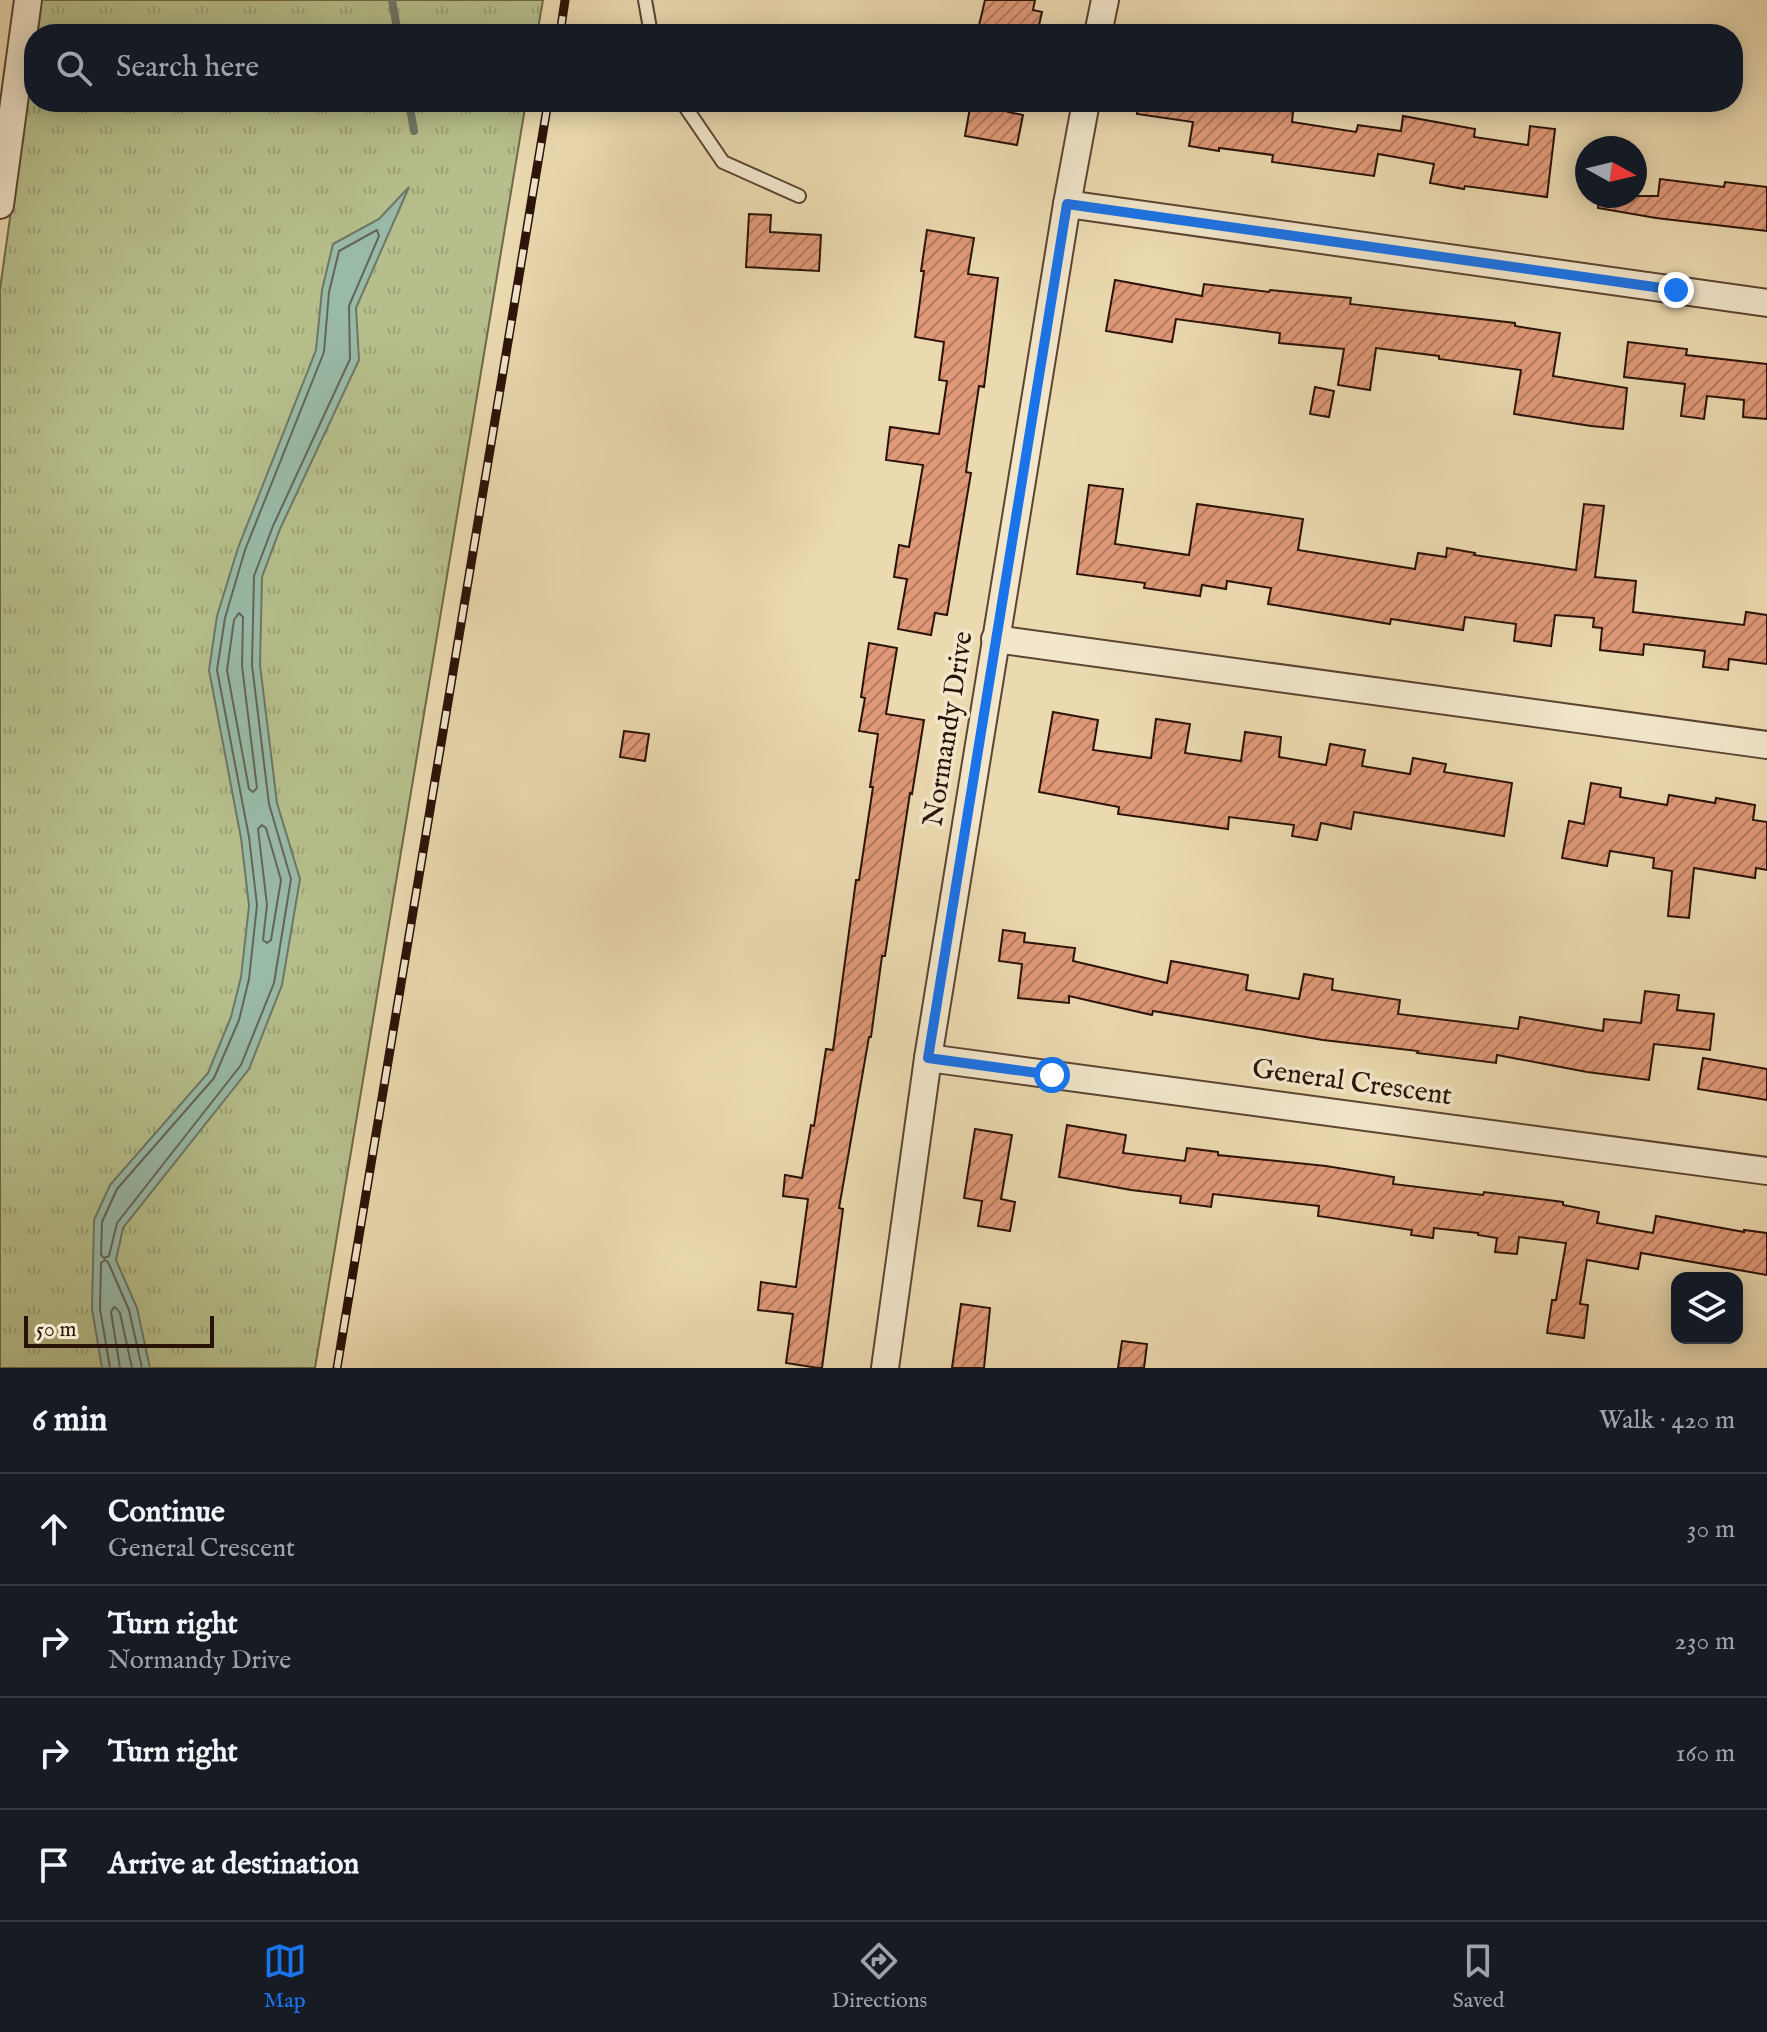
<!DOCTYPE html>
<html lang="en">
<head>
<meta charset="utf-8">
<style>
  body { margin:0; font-family:"IM FELL English",serif; background:#20242c; color:#f1f3f6 }
  .controls { position:absolute; right:24px; bottom:24px; display:grid; overflow:hidden; border-radius:16px; box-shadow:0 4px 20px #0003 }
  .controls button { width:72px; height:72px; display:grid; place-items:center; padding:0; border:0; border-bottom:2px solid #363941; background:#171b24; color:#f1f3f6; font:40px sans-serif }
  .compass { position:absolute; left:1575px; top:136px; width:72px; height:72px; border-radius:50%; background:#171b24; box-shadow:0 4px 20px #0003; rotate:98deg }
  .scale { position:absolute; left:24px; bottom:20px; width:190px; box-sizing:border-box; padding-left:8px; border:4px solid #2b1208; border-top:0; font-size:22px; line-height:28px; white-space:nowrap; color:#2b1208; -webkit-text-stroke:6px #f2e6cb; paint-order:stroke }
  .stop { position:absolute; width:24px; height:24px; margin:-18px; border:6px solid #1a73e8; border-radius:50%; background:#fff }
  .stop.end { background:#1a73e8; border-color:#fff; box-shadow:0 2px 8px #0008 }
  .list { margin:0; padding:0; list-style:none }
  h2 { display:flex; justify-content:space-between; align-items:center; height:104px; margin:0; padding:0 32px; font-size:34px }
  h2 small { font-size:26px; font-weight:400; color:#9ea1a6 }
  .list li { display:grid; grid-template-columns:52px 1fr auto; gap:24px; align-items:center; box-sizing:border-box; height:112px; padding:0 32px; border-top:2px solid #363941 }
  .list b { display:block; font-size:30px; white-space:nowrap }
  .list p { margin:0; font-size:26px; white-space:nowrap; color:#9ea1a6 }
  .list em { font-size:26px; font-style:normal; color:#9ea1a6 }
  .icon { flex:none; width:44px; height:44px; fill:none; stroke:currentColor; stroke-width:2; stroke-linecap:round; stroke-linejoin:round }
  .map { position:relative; flex:none; width:1767px; height:1368px; overflow:hidden }
  .search { position:absolute; background:#171b24; box-shadow:0 4px 20px #0003; left:24px; right:24px; top:24px; height:88px; display:flex; align-items:center; gap:20px; box-sizing:border-box; padding:0 28px; border-radius:32px; color:#9ea1a6; font-size:30px }
  .sheet { height:552px; background:#171b24 }
  nav { display:flex; justify-content:space-around; align-items:center; box-sizing:border-box; height:112px; border-top:2px solid #363941; background:#171b24; font-size:22px; color:#9ea1a6 }
  nav a { display:grid; justify-items:center; gap:4px }
  nav .on { color:#1a73e8 }
  .map>svg:first-child { display:block }
  .grass { fill:url(#grass-tufts); stroke:#70684a; stroke-width:2 }
  .water { fill:#99baa7; stroke:#6d7767; stroke-width:2 }
  .lines { fill:none; stroke-linecap:round; stroke-linejoin:round }
  .shore { stroke:#626658; stroke-width:2 }
  .stream { stroke:#6d7767; stroke-width:8 }
  .building { fill:url(#building-hatch); stroke:#2b1208; stroke-width:2 }
  .service-casing { stroke:#5b4432; stroke-width:16 }
  .minor-casing { stroke:#5b4432; stroke-width:30 }
  .service { stroke:#f2e6cb; stroke-width:12 }
  .minor { stroke:#f2e6cb; stroke-width:26 }
  .rail-casing { stroke:#2b1208; stroke-width:9 }
  .rail { stroke:#f2e6cb; stroke-width:6; stroke-dasharray:18; stroke-linecap:butt }
  .route { stroke:#1a73e8; stroke-width:10 }
  .labels { text-anchor:middle; dominant-baseline:central; stroke-width:7; stroke-linejoin:round; paint-order:stroke }
  .street-label { font-size:28px; fill:#2b1208; stroke:#f2e6cb }
</style>
</head>
<body>
<div class="map">
<svg width="1767" height="1368" viewBox="0 0 1767 1368">
  <defs>
    <pattern id="grass-tufts" width="24" height="20" patternUnits="userSpaceOnUse" patternTransform="scale(2)"><rect width="24" height="20" fill="#b6bf8b"/><path d="M3 7l-1-3M5 7V3M7 7l1-3M15 17l-1-3M17 17v-4M19 17l1-3" fill="none" stroke="#9da376"/></pattern>
    <pattern id="building-hatch" width="6" height="6" patternUnits="userSpaceOnUse" patternTransform="scale(2)"><rect width="6" height="6" fill="#df9978"/><path d="M-1 1l2-2M0 6l6-6M5 7l2-2" fill="none" stroke="#b57b60"/></pattern>
  </defs>
  <rect width="100%" height="100%" fill="#ebd9af"/>
  <filter id="stains"><feTurbulence type="fractalNoise" baseFrequency=".0025" numOctaves="4"/><feColorMatrix values="0 0 0 0 .2 0 0 0 0 .09 0 0 0 0 .02 0 0 0 .5 -.17"/></filter>
  <radialGradient id="worn" r=".72"><stop offset=".6" stop-color="#630" stop-opacity="0"/><stop offset="1" stop-color="#630" stop-opacity=".3"/></radialGradient>
  <g class="grass">
    <path d="M 41,0 L 543,0 L 537,34 L 36,34 Z"/>
    <path d="M 34,47 L 34,102 L 526,102 L 315,1368 L 0,1368 L 0,289 Z"/>
  </g>
  <path class="water" d="M 409,187 L 356,308 L 359,360 L 280,529 L 262,577 L 260,665 L 277,803 L 300,879 L 282,985 L 249,1069 L 123,1228 L 116,1260 L 137,1308 L 150,1368 L 102,1368 L 92,1309 L 94,1220 L 110,1185 L 208,1073 L 231,1017 L 241,977 L 249,906 L 241,838 L 209,670 L 217,616 L 238,548 L 316,350 L 322,290 L 333,244 L 379,219 Z"/>
  <g class="lines">
    <g class="shore">
      <path d="M 377,230 L 379,236 L 349,306 L 350,359 L 273,526 L 254,576 L 252,665 L 269,804 L 291,879 L 274,983 L 241,1065 L 117,1223 L 109,1256 L 104,1258 L 101,1255 L 102,1222 L 117,1189 L 214,1078 L 239,1020 L 249,979 L 257,905 L 249,837 L 217,670 L 225,618 L 245,550 L 324,352 L 329,292 L 339,251 Z"/>
      <path d="M 239,613 L 243,617 L 242,666 L 257,788 L 253,792 L 249,789 L 227,670 L 234,620 Z"/>
      <path d="M 262,825 L 266,828 L 281,880 L 271,940 L 267,943 L 263,940 L 267,905 L 258,829 Z"/>
      <path d="M 110,1368 L 100,1309 L 101,1263 L 105,1260 L 108,1262 L 129,1310 L 142,1368"/>
      <path d="M 120,1368 L 111,1312 L 114,1307 L 117,1309 L 120,1313 L 132,1368"/>
    </g>
    <g class="stream">
      <path d="M 392,0 L 398,34"/>
      <path d="M 409,102 L 414,131"/>
    </g>
  </g>
  <g class="building">
    <path d="M 985,0 L 1035,0 L 1033,10 L 1042,12 L 1037,34 L 977,34 Z"/>
    <path d="M 971,102 L 1010,102 L 1008,112 L 1023,115 L 1017,145 L 965,136 Z"/>
    <path d="M 1138,102 L 1294,102 L 1292,122 L 1356,132 L 1358,125 L 1401,131 L 1403,116 L 1475,129 L 1474,137 L 1528,145 L 1530,126 L 1555,129 L 1547,197 L 1465,186 L 1464,189 L 1430,183 L 1434,164 L 1378,154 L 1374,176 L 1272,162 L 1273,155 L 1219,148 L 1219,151 L 1189,146 L 1193,122 L 1137,114 Z"/>
    <path d="M 1660,179 L 1724,187 L 1725,182 L 1767,187 L 1767,231 L 1656,218 L 1598,208 L 1599,196 L 1658,196 Z"/>
    <path d="M 749,214 L 771,215 L 770,232 L 821,235 L 819,271 L 746,267 Z"/>
    <path d="M 927,230 L 974,238 L 968,274 L 998,278 L 984,387 L 979,386 L 966,472 L 971,473 L 947,615 L 935,613 L 931,635 L 898,629 L 907,579 L 894,577 L 899,545 L 909,547 L 923,465 L 886,460 L 890,427 L 939,434 L 947,381 L 939,380 L 944,342 L 915,337 L 924,271 L 921,271 Z"/>
    <path d="M 1115,280 L 1202,296 L 1204,284 L 1269,292 L 1270,290 L 1351,298 L 1350,304 L 1515,323 L 1515,326 L 1560,333 L 1553,376 L 1627,388 L 1623,429 L 1591,426 L 1514,414 L 1521,370 L 1439,359 L 1439,356 L 1376,348 L 1370,390 L 1338,385 L 1344,349 L 1279,343 L 1280,333 L 1176,319 L 1172,342 L 1106,331 Z"/>
    <path d="M 1628,342 L 1687,349 L 1686,355 L 1767,364 L 1767,419 L 1743,417 L 1744,400 L 1707,396 L 1704,419 L 1681,416 L 1685,384 L 1624,377 Z"/>
    <path d="M 1315,387 L 1334,391 L 1329,417 L 1310,414 Z"/>
    <path d="M 1089,485 L 1123,489 L 1115,544 L 1189,555 L 1197,504 L 1303,519 L 1298,550 L 1415,569 L 1418,553 L 1446,557 L 1447,548 L 1475,553 L 1474,555 L 1576,570 L 1584,504 L 1604,506 L 1595,577 L 1636,581 L 1633,612 L 1744,625 L 1746,612 L 1767,615 L 1767,664 L 1729,659 L 1728,670 L 1703,667 L 1705,651 L 1644,644 L 1643,655 L 1600,650 L 1602,628 L 1593,627 L 1594,618 L 1555,615 L 1551,646 L 1514,641 L 1516,624 L 1465,617 L 1463,630 L 1391,619 L 1390,624 L 1268,604 L 1271,588 L 1227,581 L 1226,589 L 1202,585 L 1200,596 L 1144,588 L 1145,583 L 1077,574 Z"/>
    <path d="M 869,643 L 897,648 L 886,714 L 924,720 L 912,794 L 910,793 L 885,956 L 882,956 L 871,1037 L 869,1037 L 839,1208 L 843,1209 L 822,1368 L 818,1368 L 786,1363 L 793,1314 L 758,1310 L 761,1282 L 796,1287 L 808,1199 L 783,1196 L 785,1175 L 802,1178 L 811,1125 L 814,1126 L 826,1049 L 833,1050 L 856,880 L 859,880 L 873,787 L 870,787 L 878,734 L 859,731 L 865,698 L 861,697 Z"/>
    <path d="M 1053,712 L 1098,720 L 1093,750 L 1151,758 L 1156,719 L 1190,724 L 1185,753 L 1241,761 L 1245,732 L 1281,737 L 1279,757 L 1326,765 L 1330,744 L 1365,750 L 1362,766 L 1410,774 L 1413,758 L 1446,764 L 1444,772 L 1512,783 L 1504,836 L 1354,812 L 1351,829 L 1321,823 L 1317,840 L 1292,836 L 1294,825 L 1229,817 L 1228,829 L 1118,814 L 1119,807 L 1039,792 Z"/>
    <path d="M 624,731 L 649,734 L 645,761 L 620,757 Z"/>
    <path d="M 1591,783 L 1621,788 L 1620,797 L 1667,805 L 1669,795 L 1715,803 L 1716,798 L 1755,805 L 1753,820 L 1767,822 L 1767,870 L 1756,868 L 1755,878 L 1694,868 L 1689,918 L 1668,916 L 1672,871 L 1653,868 L 1654,858 L 1610,851 L 1607,866 L 1562,858 L 1569,821 L 1584,824 Z"/>
    <path d="M 1003,930 L 1025,933 L 1024,942 L 1075,948 L 1073,961 L 1167,983 L 1171,961 L 1248,975 L 1246,990 L 1299,999 L 1304,974 L 1333,979 L 1332,990 L 1400,1000 L 1398,1014 L 1518,1029 L 1520,1017 L 1603,1031 L 1604,1019 L 1641,1023 L 1645,991 L 1679,995 L 1677,1010 L 1714,1014 L 1710,1050 L 1654,1044 L 1649,1080 L 1587,1072 L 1497,1055 L 1496,1063 L 1417,1053 L 1418,1051 L 1323,1040 L 1153,1011 L 1152,1015 L 1069,996 L 1069,1003 L 1018,998 L 1022,964 L 999,961 Z"/>
    <path d="M 1703,1058 L 1767,1069 L 1767,1100 L 1698,1089 Z"/>
    <path d="M 1067,1125 L 1126,1135 L 1123,1153 L 1185,1161 L 1187,1148 L 1218,1152 L 1218,1155 L 1326,1166 L 1394,1177 L 1393,1184 L 1483,1195 L 1484,1192 L 1563,1202 L 1563,1205 L 1599,1212 L 1597,1223 L 1653,1233 L 1656,1216 L 1744,1232 L 1744,1230 L 1767,1233 L 1767,1275 L 1641,1253 L 1638,1269 L 1587,1260 L 1580,1304 L 1588,1305 L 1584,1338 L 1547,1333 L 1552,1300 L 1556,1300 L 1566,1243 L 1519,1237 L 1517,1254 L 1495,1252 L 1497,1238 L 1478,1235 L 1478,1233 L 1434,1228 L 1433,1238 L 1411,1235 L 1412,1230 L 1318,1216 L 1319,1206 L 1213,1194 L 1211,1207 L 1180,1203 L 1181,1196 L 1131,1190 L 1059,1177 Z"/>
    <path d="M 975,1129 L 1012,1135 L 1001,1199 L 1015,1202 L 1010,1231 L 978,1226 L 982,1201 L 964,1198 Z"/>
    <path d="M 961,1304 L 990,1308 L 984,1368 L 952,1368 Z"/>
    <path d="M 1122,1341 L 1147,1344 L 1144,1368 L 1118,1368 Z"/>
  </g>
  <g class="lines">
    <defs>
      <g id="service">
        <path d="M 645,0 L 651,34"/>
        <path d="M 682,102 L 723,162 L 799,196"/>
      </g>
      <g id="minor">
        <path d="M 1098,34 L 1105,0"/>
        <path d="M 1067,204 L 1767,303"/>
        <path d="M 0,205 L 28,0"/>
        <path d="M 995,639 L 1767,745"/>
        <path d="M 928,1058 L 1767,1171"/>
        <path d="M 885,1368 L 928,1058 L 1067,204 L 1086,102"/>
      </g>
    </defs>
    <use href="#service" class="service-casing"/>
    <use href="#minor" class="minor-casing"/>
    <use href="#service" class="service"/>
    <use href="#minor" class="minor"/>
    <defs>
      <g id="rail">
        <path d="M 560,34 L 565,0"/>
        <path d="M 337,1368 L 548,102"/>
      </g>
    </defs>
    <use href="#rail" class="rail-casing"/>
    <use href="#rail" class="rail"/>
  </g>
  <g class="lines">
    <path class="route" d="M 1052,1075 L 928,1058 L 1067,204 L 1676,290"/>
  </g>
  <g class="labels">
    <g class="street-label">
      <text transform="translate(949 729) rotate(-81)">Normandy Drive</text>
      <text transform="translate(1352 1083) rotate(8)">General Crescent</text>
    </g>
  </g>
  <rect width="100%" height="100%" filter="url(#stains)"/>
  <rect width="100%" height="100%" fill="url(#worn)"/>
</svg>
<div class="controls">
<button><svg class="icon" aria-label="layers" viewBox="0 0 24 24"><path d="M12 4l9 5-9 5-9-5zM3 14l9 5 9-5"/></svg></button>
</div>
<svg class="compass" viewBox="-18 -18 36 36"><path d="M0-13l5 13h-10z" fill="#e53935"/><path d="M0 13l5-13h-10z" fill="#9ea1a6"/></svg>
<div class="scale">50 m</div>
<div class="stop" style="left:1052px;top:1075px"></div>
<div class="stop end" style="left:1676px;top:290px"></div>
<div class="search"><svg class="icon" aria-label="search" viewBox="0 0 24 24"><circle cx="10" cy="10" r="6"/><path d="M15 15l6 6"/></svg>Search here</div>
</div>
<section class="sheet">
<h2>6 min<small>Walk · 420 m</small></h2>
<ul class="list">
<li><svg class="icon" aria-label="ahead" viewBox="0 0 24 24"><path d="M12 20V5M6 11l6-6 6 6"/></svg><div><b>Continue</b><p>General Crescent</p></div><em>30 m</em></li>
<li><svg class="icon" aria-label="right" viewBox="0 0 24 24"><path d="M7 20v-9h11M14 6l5 5-5 5"/></svg><div><b>Turn right</b><p>Normandy Drive</p></div><em>230 m</em></li>
<li><svg class="icon" aria-label="right" viewBox="0 0 24 24"><path d="M7 20v-9h11M14 6l5 5-5 5"/></svg><div><b>Turn right</b></div><em>160 m</em></li>
<li><svg class="icon" aria-label="arrive" viewBox="0 0 24 24"><path d="M6 21V4h12l-3 4 3 4H6"/></svg><div><b>Arrive at destination</b></div></li>
</ul>
</section>
<nav>
<a class="on"><svg class="icon" aria-label="map" viewBox="0 0 24 24"><path d="M3 6l6-2 6 2 6-2v14l-6 2-6-2-6 2zM9 4v14M15 6v14"/></svg>Map</a>
<a><svg class="icon" aria-label="directions" viewBox="0 0 24 24"><path d="M12 3l9 9-9 9-9-9zM9 14v-3h6M13 9l2 2-2 2"/></svg>Directions</a>
<a><svg class="icon" aria-label="saved" viewBox="0 0 24 24"><path d="M7 4h10v16l-5-4-5 4z"/></svg>Saved</a>
</nav>
</body>
</html>
